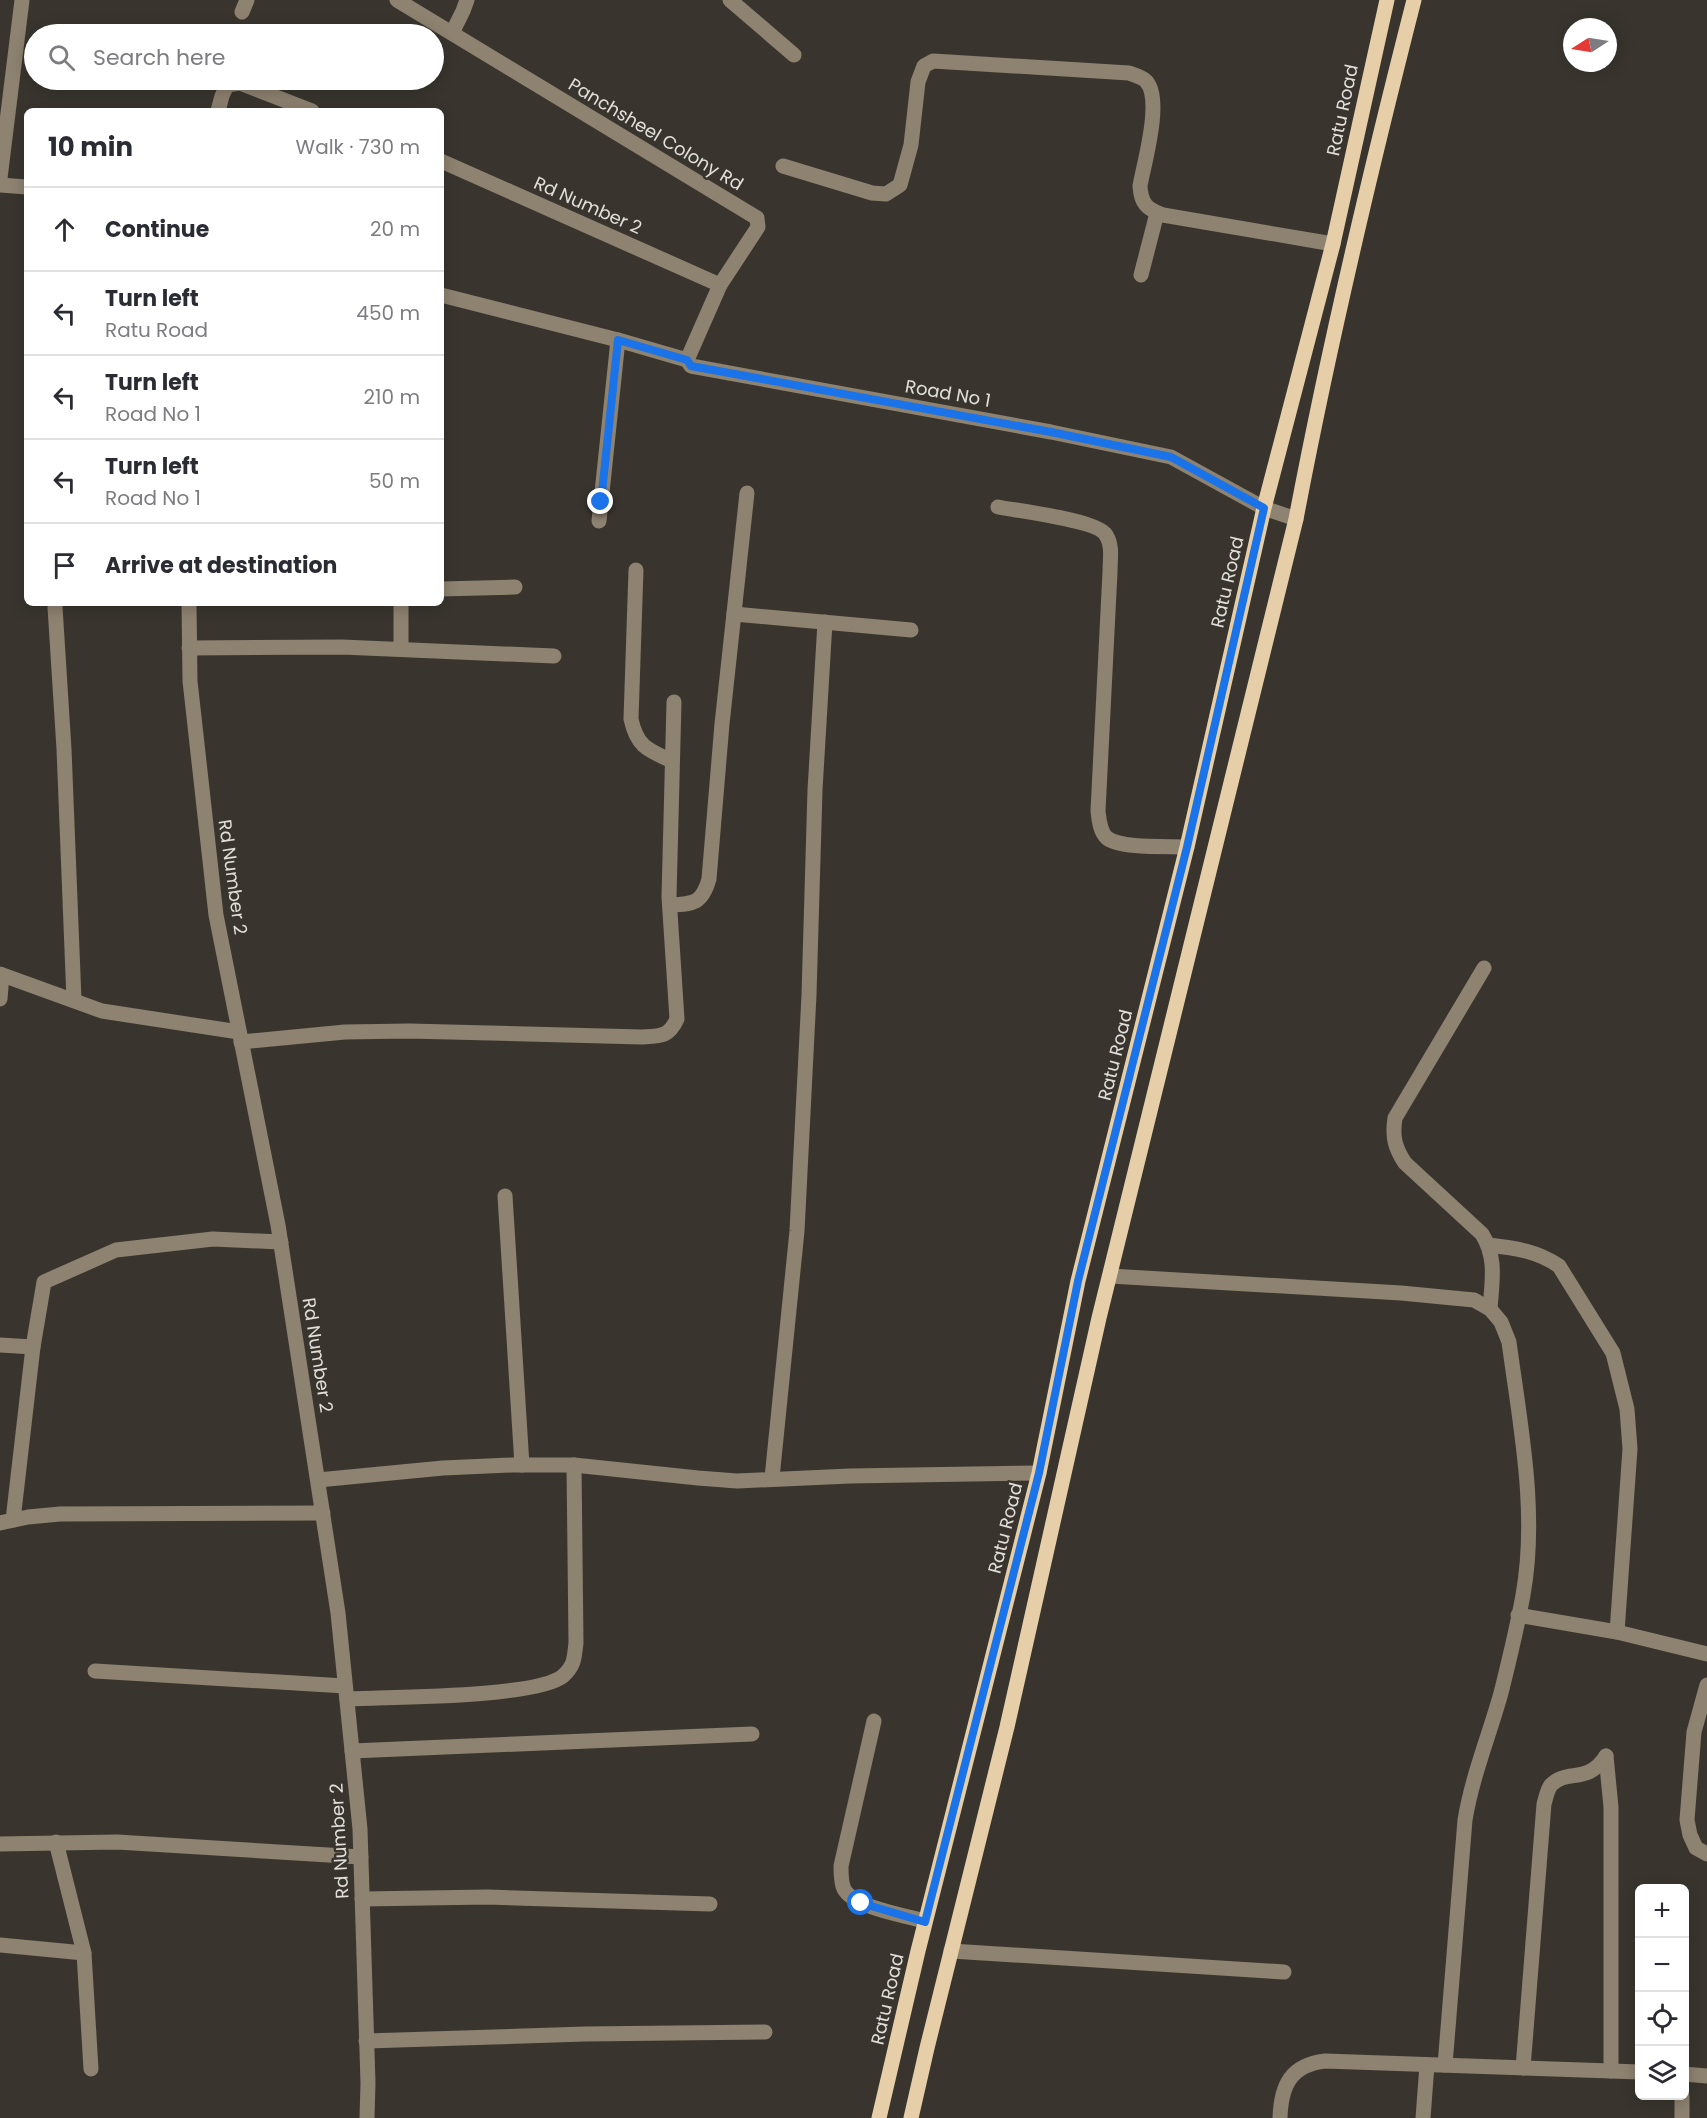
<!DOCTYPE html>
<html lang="en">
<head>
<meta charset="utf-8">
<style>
  body { margin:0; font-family:Poppins,sans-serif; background:#f2f2f3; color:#2b2b33 }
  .controls { position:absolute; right:18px; bottom:18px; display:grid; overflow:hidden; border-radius:9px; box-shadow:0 3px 15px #0003 }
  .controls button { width:54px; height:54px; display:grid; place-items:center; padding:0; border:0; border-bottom:2px solid #e1e1e2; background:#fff; color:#2b2b33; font:30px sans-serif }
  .compass { position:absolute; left:1563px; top:18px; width:54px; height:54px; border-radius:50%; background:#fff; box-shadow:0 3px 15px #0003; rotate:258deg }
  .stop { position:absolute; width:18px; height:18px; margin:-14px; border:4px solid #1a73e8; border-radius:50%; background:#fff }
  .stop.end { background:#1a73e8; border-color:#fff; box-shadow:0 2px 6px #0008 }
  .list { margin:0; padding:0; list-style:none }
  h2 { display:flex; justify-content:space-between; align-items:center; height:78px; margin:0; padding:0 24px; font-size:26px }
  h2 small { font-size:20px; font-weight:400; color:#7c7c81 }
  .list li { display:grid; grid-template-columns:39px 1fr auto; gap:18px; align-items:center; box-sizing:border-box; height:84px; padding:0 24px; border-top:2px solid #e1e1e2 }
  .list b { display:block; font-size:22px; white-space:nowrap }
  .list p { margin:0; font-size:20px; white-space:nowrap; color:#7c7c81 }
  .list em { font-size:20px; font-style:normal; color:#7c7c81 }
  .icon { flex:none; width:33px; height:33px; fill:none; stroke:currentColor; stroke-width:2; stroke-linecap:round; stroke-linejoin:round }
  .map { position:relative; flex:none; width:1707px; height:2118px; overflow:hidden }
  .search { position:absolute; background:#fff; box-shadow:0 3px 15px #0003; left:24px; top:24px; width:420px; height:66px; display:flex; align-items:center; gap:15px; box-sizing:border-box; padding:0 21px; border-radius:33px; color:#7c7c81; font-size:22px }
  .panel { position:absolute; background:#fff; box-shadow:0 3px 15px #0003; left:24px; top:108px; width:420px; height:498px; border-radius:9px }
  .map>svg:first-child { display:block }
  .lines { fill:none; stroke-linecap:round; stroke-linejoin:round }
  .minor { stroke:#8e8270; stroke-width:15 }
  .major { stroke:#e6cfa8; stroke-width:15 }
  .route { stroke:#1a73e8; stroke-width:8 }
  .labels { text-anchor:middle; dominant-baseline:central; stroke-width:5; stroke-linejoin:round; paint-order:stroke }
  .street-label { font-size:18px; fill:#e2dfdb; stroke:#39352e }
</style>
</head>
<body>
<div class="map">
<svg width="1707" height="2118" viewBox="0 0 1707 2118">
  <rect width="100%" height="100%" fill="#39352e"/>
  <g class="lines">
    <g class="minor">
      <path d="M 397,0 L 757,218 L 758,227 L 720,285 L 687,360"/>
      <path d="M 730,0 L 794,55"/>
      <path d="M 242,12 L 247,0"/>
      <path d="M 452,33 L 463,11 L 467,0"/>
      <path d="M 218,111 L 222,96 L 227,85 L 240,83 L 312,111"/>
      <path d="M 441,161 L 720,285"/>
      <path d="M 783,166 L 872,193 L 886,194 L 900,185 L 911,145 L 918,82 L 924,66 L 933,61 L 1129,73 C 1134,75 1142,77 1146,81 C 1163,99 1144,163 1140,186 C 1141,204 1147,209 1163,215 L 1333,244"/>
      <path d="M 0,178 L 22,0"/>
      <path d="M 0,185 L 27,187"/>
      <path d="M 1141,275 L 1157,213"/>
      <path d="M 441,295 L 618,340 L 599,521"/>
      <path d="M 618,340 L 687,360 L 691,366 L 1051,432 L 1171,457 L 1264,508 L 1296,519"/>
      <path d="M 998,507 C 1018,511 1097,520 1106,535 C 1113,546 1110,559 1110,572 L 1098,811 C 1099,820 1100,832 1107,838 C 1121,849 1168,846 1187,847"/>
      <path d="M 636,570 L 631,719 C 637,747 648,750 672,761"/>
      <path d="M 441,589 L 515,587"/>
      <path d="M 189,603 L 190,681 L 216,915 L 278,1225 L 338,1613 L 360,1829 L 368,2083 L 367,2118"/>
      <path d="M 401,603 L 401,649"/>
      <path d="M 55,607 L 64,749 L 74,1000"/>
      <path d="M 734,614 L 911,630"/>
      <path d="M 189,648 L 342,647 L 554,656"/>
      <path d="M 670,905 C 693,904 702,904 709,879 L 722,724 L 747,493"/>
      <path d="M 1484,968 L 1395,1118 C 1392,1137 1395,1148 1405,1163 L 1482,1234 C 1497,1258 1492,1281 1490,1309"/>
      <path d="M 0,974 L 102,1011 L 239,1032"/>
      <path d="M 0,999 L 2,975"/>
      <path d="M 241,1042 L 345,1032 L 409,1031 L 642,1037 C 660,1036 669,1037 677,1019 L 669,897 L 674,702"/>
      <path d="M 505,1196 L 522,1465"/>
      <path d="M 1489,1245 C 1515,1248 1537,1251 1559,1266 L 1613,1353 L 1627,1409 L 1630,1449 L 1617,1632"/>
      <path d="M 1110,1276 L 1401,1293 L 1474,1300 L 1490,1309 L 1501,1322 L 1509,1342 C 1520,1424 1538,1512 1523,1595 C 1517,1628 1509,1661 1501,1693 C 1489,1736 1472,1777 1465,1820 L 1445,2065"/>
      <path d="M 0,1345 L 33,1347"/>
      <path d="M 772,1478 L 797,1231 L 809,995 L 815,790 L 825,622"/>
      <path d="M 318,1480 L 443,1468 L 512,1465 L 574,1465 L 698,1478 L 737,1481 L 850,1476 L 1039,1473"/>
      <path d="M 13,1520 L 33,1347 L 44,1282 L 116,1250 L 213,1239 L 281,1242"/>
      <path d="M 0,1523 L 28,1517 L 60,1514 L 323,1513"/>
      <path d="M 1518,1615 L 1617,1632 L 1707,1654"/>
      <path d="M 95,1671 L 345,1686"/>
      <path d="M 1707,1685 L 1694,1732 L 1687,1820 L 1690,1835 L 1696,1848 L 1707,1854"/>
      <path d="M 347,1699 C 388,1697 536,1698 563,1676 C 575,1665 574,1658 576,1643 L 574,1465"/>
      <path d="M 874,1721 L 841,1866 C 841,1873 841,1883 844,1889 C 853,1907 906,1916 925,1921"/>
      <path d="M 352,1751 L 752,1734"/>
      <path d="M 1606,1756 L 1611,1807 L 1611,2071"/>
      <path d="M 56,1842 L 84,1953 L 91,2069"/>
      <path d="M 0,1844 L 117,1842 L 361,1857"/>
      <path d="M 362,1899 L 488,1897 L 710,1904"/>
      <path d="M 0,1945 L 84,1953"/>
      <path d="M 951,1951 L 1284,1972"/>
      <path d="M 366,2041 L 585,2034 L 765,2032"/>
      <path d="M 1523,2068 L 1544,1804 C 1546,1798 1547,1790 1551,1785 C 1568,1768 1587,1785 1606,1756"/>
      <path d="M 1684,2074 L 1707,2076"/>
      <path d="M 1280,2118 C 1281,2085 1291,2065 1325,2061 L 1640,2072"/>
      <path d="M 1423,2118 L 1427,2065"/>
      <path d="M 1682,2118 L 1682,2096"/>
    </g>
    <g class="major">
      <path d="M 879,2118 L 918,1951 L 1039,1473 L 1078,1281 L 1187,847 L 1264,508 L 1333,244 L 1387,0"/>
      <path d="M 911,2118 L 927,2048 L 1007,1727 L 1099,1318 L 1296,519 C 1329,345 1370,172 1414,0"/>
    </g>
  </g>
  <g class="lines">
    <path class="route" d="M 601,502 L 618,340 L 687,360 L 691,366 L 1051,432 L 1171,457 L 1264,508 L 1187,847 L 1078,1281 L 1039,1473 L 925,1922 L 861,1903"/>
  </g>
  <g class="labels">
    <g class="street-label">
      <text transform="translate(1342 110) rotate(-78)">Ratu Road</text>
      <text transform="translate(656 134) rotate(31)">Panchsheel Colony Rd</text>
      <text transform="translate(588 205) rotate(24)">Rd Number 2</text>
      <text transform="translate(948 393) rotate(10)">Road No 1</text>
      <text transform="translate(1227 582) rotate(-77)">Ratu Road</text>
      <text transform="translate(233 877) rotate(82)">Rd Number 2</text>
      <text transform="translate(1115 1055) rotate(-76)">Ratu Road</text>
      <text transform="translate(318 1355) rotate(81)">Rd Number 2</text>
      <text transform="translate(1005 1528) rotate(-76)">Ratu Road</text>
      <text transform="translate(339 1841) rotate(-93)">Rd Number 2</text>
      <text transform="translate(887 1999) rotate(-77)">Ratu Road</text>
    </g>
  </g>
</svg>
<div class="controls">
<button>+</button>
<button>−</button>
<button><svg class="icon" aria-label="locate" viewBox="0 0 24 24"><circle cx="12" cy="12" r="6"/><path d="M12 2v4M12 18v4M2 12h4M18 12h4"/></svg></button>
<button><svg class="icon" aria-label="layers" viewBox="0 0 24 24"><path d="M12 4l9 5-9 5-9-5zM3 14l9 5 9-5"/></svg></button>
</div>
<svg class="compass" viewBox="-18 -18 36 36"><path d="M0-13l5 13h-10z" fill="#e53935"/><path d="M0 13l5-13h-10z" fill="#7c7c81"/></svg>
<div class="stop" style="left:861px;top:1903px"></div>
<div class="stop end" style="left:601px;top:502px"></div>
<div class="search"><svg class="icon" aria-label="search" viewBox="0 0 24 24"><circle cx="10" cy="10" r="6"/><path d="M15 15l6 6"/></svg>Search here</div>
<section class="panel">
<h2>10 min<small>Walk · 730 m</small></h2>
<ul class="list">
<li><svg class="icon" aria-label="ahead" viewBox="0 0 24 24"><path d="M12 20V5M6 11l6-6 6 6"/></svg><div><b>Continue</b></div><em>20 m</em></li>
<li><svg class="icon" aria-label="left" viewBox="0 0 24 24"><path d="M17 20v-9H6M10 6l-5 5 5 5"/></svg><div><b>Turn left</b><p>Ratu Road</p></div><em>450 m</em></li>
<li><svg class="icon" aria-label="left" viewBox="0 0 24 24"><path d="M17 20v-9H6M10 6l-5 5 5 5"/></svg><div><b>Turn left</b><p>Road No 1</p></div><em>210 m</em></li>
<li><svg class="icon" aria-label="left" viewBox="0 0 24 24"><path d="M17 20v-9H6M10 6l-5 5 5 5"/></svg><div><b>Turn left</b><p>Road No 1</p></div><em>50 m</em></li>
<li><svg class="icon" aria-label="arrive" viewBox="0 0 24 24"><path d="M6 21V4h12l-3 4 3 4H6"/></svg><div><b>Arrive at destination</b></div></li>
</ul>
</section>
</div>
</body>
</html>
